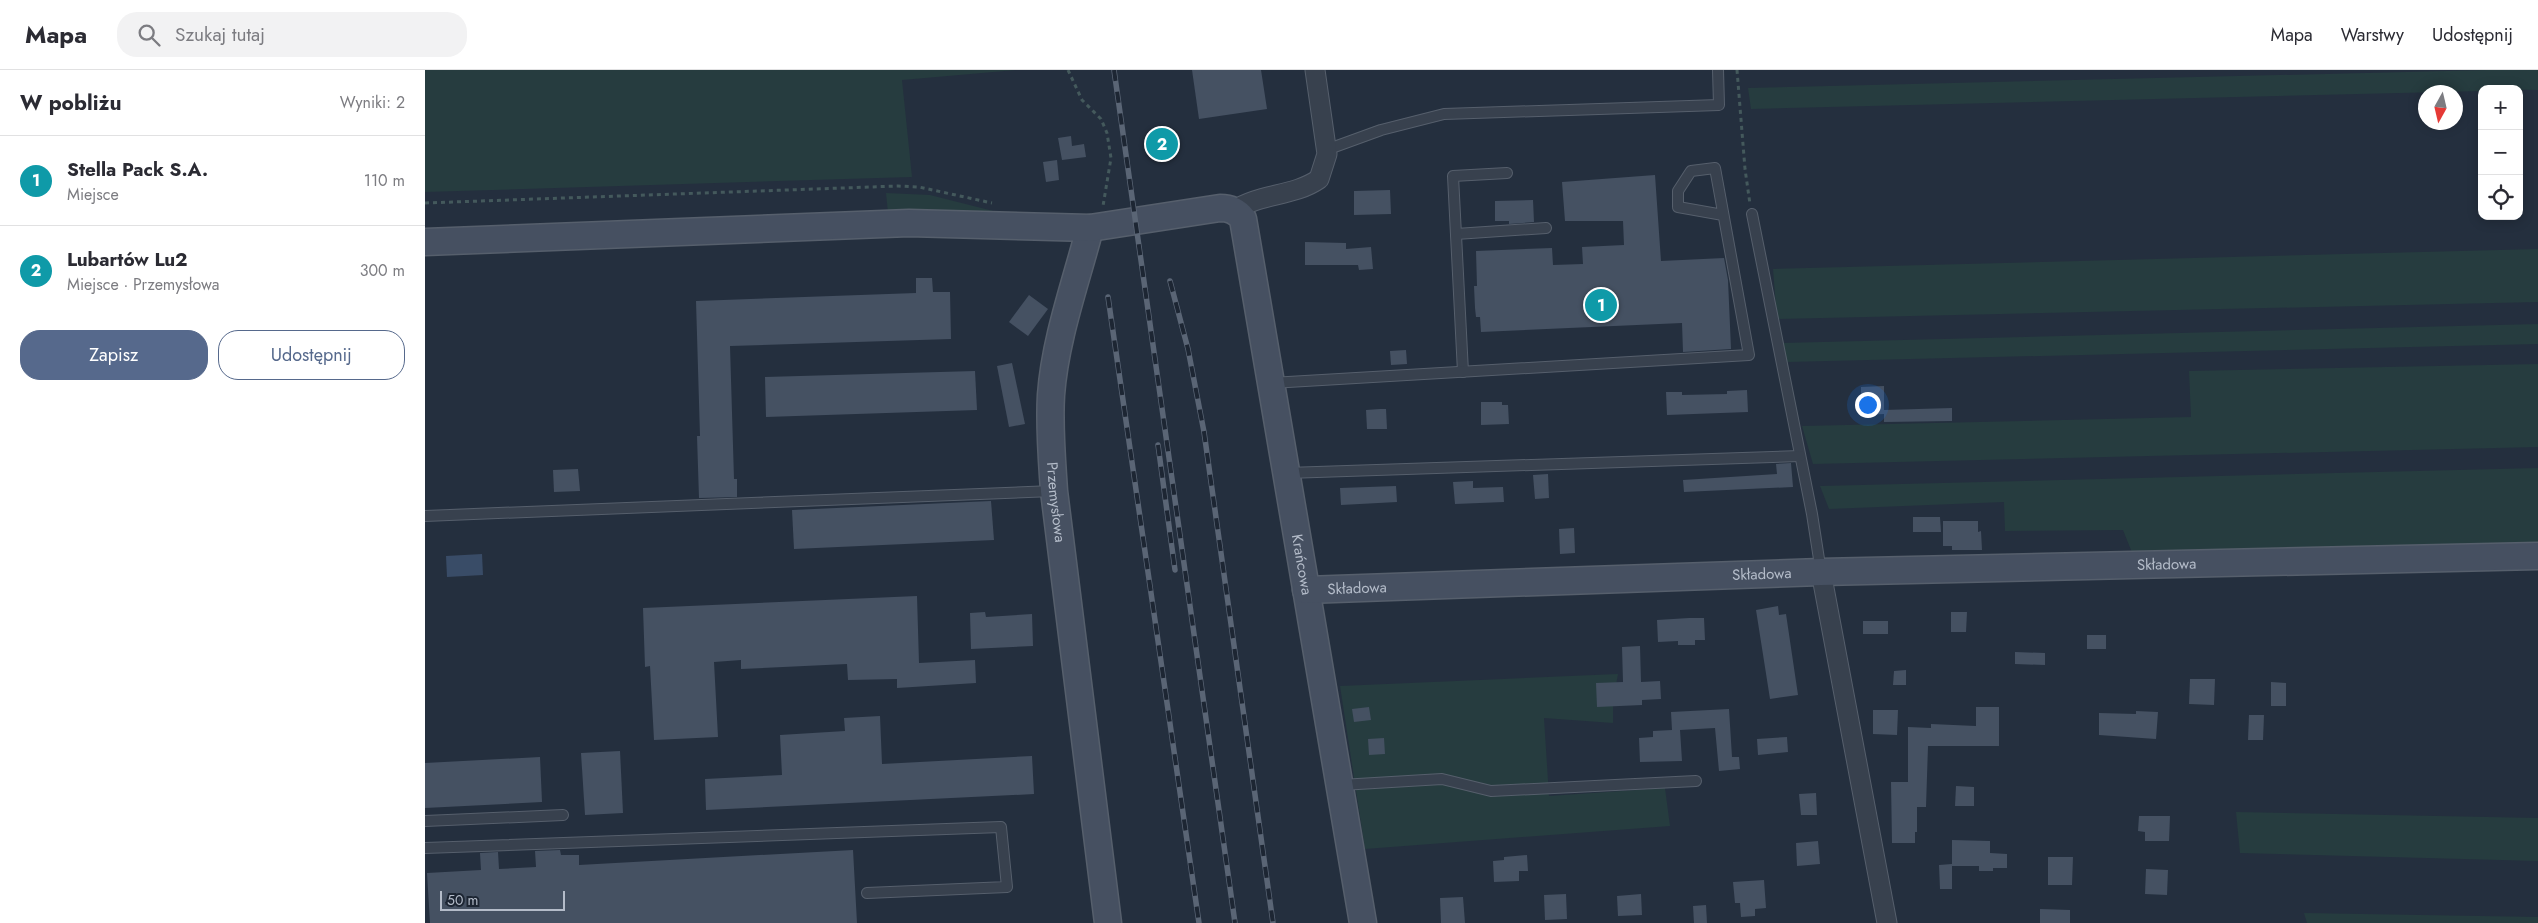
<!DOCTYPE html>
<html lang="pl">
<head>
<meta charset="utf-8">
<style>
  body { margin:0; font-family:Jost,sans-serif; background:#f2f2f3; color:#2b2b33 }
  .controls { position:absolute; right:15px; top:15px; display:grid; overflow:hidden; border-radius:10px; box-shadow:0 2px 12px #0003 }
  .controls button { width:45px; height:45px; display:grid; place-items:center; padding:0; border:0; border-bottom:1px solid #e1e1e2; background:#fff; color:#2b2b33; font:25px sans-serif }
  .compass { position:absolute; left:1993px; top:15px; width:45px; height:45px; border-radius:50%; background:#fff; box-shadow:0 2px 12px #0003; rotate:188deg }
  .scale { position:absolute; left:15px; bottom:12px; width:125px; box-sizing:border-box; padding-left:5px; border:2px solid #b4bcc9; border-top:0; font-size:14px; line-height:18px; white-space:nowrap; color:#b4bcc9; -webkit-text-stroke:4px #1d2633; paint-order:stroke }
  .you { position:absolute; left:1442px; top:334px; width:18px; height:18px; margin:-12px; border:4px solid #fff; border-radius:50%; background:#1a73e8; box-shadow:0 0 0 8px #1a73e833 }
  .badge { display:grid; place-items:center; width:32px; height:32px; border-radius:50%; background:#56698c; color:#fff; font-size:16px; font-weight:700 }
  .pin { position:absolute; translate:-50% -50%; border:2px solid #fff; box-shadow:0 1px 5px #0006 }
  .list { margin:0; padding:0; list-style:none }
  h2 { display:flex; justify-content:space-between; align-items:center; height:65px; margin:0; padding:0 20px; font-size:21px }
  h2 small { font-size:16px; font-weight:400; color:#7c7c81 }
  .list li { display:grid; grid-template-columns:32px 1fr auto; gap:15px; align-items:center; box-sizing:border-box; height:90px; padding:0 20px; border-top:1px solid #e1e1e2 }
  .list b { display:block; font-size:19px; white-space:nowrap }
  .list p { margin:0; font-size:16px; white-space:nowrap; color:#7c7c81 }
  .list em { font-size:16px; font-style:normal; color:#7c7c81 }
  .actions { display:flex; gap:10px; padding:15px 20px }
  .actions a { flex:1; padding:11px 0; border:1px solid #56698c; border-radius:20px; text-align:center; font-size:18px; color:#56698c }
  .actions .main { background:#56698c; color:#fff }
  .icon { flex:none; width:28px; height:28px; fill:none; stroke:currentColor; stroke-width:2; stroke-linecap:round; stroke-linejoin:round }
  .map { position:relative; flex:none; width:2113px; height:853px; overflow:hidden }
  header { display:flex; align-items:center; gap:30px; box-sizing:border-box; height:70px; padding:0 25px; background:#fff; border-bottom:1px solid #e1e1e2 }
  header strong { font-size:24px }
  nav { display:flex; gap:28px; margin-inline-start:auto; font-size:18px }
  .search { width:350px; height:45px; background:#f2f2f3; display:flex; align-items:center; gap:12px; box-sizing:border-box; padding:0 18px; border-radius:20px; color:#7c7c81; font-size:19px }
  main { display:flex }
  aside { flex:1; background:#fff }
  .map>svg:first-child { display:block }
  .green { fill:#263c3f }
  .water { fill:#394c67 }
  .building { fill:#455162 }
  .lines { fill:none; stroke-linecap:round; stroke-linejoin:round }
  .lane-casing { stroke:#565f6c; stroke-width:12 }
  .street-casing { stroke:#565f6c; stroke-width:21 }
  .secondary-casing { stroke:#565f6c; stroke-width:29 }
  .path { stroke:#44595c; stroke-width:3; stroke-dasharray:4 4; stroke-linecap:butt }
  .lane { stroke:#38414e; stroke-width:10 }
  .street { stroke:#38414e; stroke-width:19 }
  .secondary { stroke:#465061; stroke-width:26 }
  .rail-casing { stroke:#5a6575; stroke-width:5.5 }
  .rail { stroke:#1d2633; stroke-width:4; stroke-dasharray:11; stroke-linecap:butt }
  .labels { text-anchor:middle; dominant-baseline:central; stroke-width:4.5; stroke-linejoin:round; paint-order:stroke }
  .street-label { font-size:15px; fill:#b4bcc9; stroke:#1d2633 }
</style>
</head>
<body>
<header>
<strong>Mapa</strong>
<div class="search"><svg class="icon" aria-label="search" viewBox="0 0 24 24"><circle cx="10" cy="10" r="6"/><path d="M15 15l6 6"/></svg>Szukaj tutaj</div>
<nav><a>Mapa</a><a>Warstwy</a><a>Udostępnij</a></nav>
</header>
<main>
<aside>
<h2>W pobliżu<small>Wyniki: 2</small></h2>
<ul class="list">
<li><span class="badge" style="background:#0f9aa8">1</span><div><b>Stella Pack S.A.</b><p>Miejsce</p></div><em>110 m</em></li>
<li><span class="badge" style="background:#0f9aa8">2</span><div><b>Lubartów Lu2</b><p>Miejsce · Przemysłowa</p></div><em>300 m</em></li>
</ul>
<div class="actions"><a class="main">Zapisz</a><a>Udostępnij</a></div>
</aside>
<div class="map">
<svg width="2113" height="853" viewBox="0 0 2113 853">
  <rect width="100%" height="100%" fill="#242f3e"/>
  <g class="green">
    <path d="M 0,0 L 591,0 L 477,10 L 487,107 L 0,122 Z"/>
    <path d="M 2061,0 L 2113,0 L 2113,20 L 2057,19 L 2057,21 L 1326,39 L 1323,18 Z"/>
    <path d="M 461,123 L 505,125 L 584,145 L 463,143 Z"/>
    <path d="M 2113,179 L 2113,232 L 1352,249 L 1348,199 Z"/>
    <path d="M 2113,254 L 2113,274 L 1362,292 L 1357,273 Z"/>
    <path d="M 2113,294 L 2113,377 L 1388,394 L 1377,356 L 1766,347 L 1764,301 Z"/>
    <path d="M 2113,398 L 2113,475 L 1708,485 L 1698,460 L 1580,461 L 1579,432 L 1404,439 L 1395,416 Z"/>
    <path d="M 1193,604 L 1188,631 L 1188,653 L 1119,648 L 1124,726 L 1240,718 L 1245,756 L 940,779 L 915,616 Z"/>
    <path d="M 1811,742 L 2113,748 L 2113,791 L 1815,783 Z"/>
    <path d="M 1879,843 L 2113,847 L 2113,853 L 1882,853 Z"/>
  </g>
  <path class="water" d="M 57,484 L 58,505 L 22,507 L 21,486 Z"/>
  <g class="building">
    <path d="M 767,0 L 836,0 L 842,39 L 774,49 Z"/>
    <path d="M 744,64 L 746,82 L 731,83 L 729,66 Z"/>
    <path d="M 646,66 L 647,76 L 659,74 L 661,87 L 637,90 L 633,68 Z"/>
    <path d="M 632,90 L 634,110 L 621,112 L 618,92 Z"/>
    <path d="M 1230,105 L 1236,191 L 1299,188 L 1303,210 L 1306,279 L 1258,282 L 1257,253 L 1056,262 L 1055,247 L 1051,247 L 1050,238 L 1049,216 L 1052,216 L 1051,181 L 1127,178 L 1128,195 L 1158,194 L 1157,177 L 1199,175 L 1198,151 L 1140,151 L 1137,112 Z"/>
    <path d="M 965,120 L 966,144 L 929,145 L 929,121 Z"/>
    <path d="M 1108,130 L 1109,152 L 1084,154 L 1084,151 L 1070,151 L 1070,131 Z"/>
    <path d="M 880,172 L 921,173 L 921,179 L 946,177 L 948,199 L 934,200 L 933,195 L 880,195 Z"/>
    <path d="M 491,208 L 507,208 L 508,222 L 525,222 L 526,269 L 305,276 L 309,409 L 312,409 L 312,427 L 274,428 L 272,366 L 275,366 L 271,231 L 491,223 Z"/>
    <path d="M 604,225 L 623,239 L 603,266 L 584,252 Z"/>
    <path d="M 981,280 L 982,294 L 966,295 L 965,281 Z"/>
    <path d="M 587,293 L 600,354 L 584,357 L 572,296 Z"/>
    <path d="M 550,301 L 552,340 L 341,347 L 340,307 Z"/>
    <path d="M 1459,316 L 1459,340 L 1527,338 L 1527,351 L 1459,352 L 1459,344 L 1436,345 L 1436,317 Z"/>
    <path d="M 1322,320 L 1323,342 L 1242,345 L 1241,322 L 1257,322 L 1257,325 L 1302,324 L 1302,321 Z"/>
    <path d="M 1056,332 L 1077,332 L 1077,335 L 1083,335 L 1084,354 L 1056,355 Z"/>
    <path d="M 955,339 L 961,339 L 962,359 L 942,359 L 941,340 Z"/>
    <path d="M 1366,393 L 1368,417 L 1259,422 L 1258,410 L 1352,404 L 1351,394 Z"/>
    <path d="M 153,399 L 155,421 L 129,422 L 128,400 Z"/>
    <path d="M 1123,404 L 1124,428 L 1110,429 L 1108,405 Z"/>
    <path d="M 1048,411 L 1048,418 L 1078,417 L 1079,432 L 1030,434 L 1028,412 Z"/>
    <path d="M 971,416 L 972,432 L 916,435 L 915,418 Z"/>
    <path d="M 566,431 L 569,470 L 369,479 L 367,440 Z"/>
    <path d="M 1488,447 L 1515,447 L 1516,462 L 1488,462 Z"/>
    <path d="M 1518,451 L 1553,451 L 1553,462 L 1556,461 L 1557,480 L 1527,480 L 1527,476 L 1518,476 Z"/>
    <path d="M 1149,458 L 1150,483 L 1135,484 L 1134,459 Z"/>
    <path d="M 492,526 L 494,593 L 550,590 L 551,613 L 472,618 L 472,609 L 423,610 L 422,594 L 316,599 L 316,590 L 289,592 L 293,667 L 229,670 L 225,596 L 220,597 L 218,538 Z"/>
    <path d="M 1353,536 L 1354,545 L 1361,544 L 1373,625 L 1345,629 L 1331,540 Z"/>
    <path d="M 560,542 L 561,547 L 607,544 L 608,576 L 546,579 L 545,543 Z"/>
    <path d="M 1526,542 L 1542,542 L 1541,562 L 1526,562 Z"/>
    <path d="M 1264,548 L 1279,548 L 1280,570 L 1270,570 L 1270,575 L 1253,575 L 1253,571 L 1233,572 L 1232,550 Z"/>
    <rect x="1438" y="551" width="25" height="13"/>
    <rect x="1662" y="565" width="19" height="14"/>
    <path d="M 1215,576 L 1216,612 L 1235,611 L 1236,629 L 1217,630 L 1217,635 L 1172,637 L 1171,613 L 1198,612 L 1197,577 Z"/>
    <path d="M 1590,582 L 1620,583 L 1620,595 L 1590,594 Z"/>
    <path d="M 1481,600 L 1481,615 L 1468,615 L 1469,601 Z"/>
    <path d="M 1765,609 L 1790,609 L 1789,635 L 1764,634 Z"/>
    <path d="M 1846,612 L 1861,613 L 1861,636 L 1846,636 Z"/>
    <path d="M 944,637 L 946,650 L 929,652 L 927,639 Z"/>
    <path d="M 1551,637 L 1574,637 L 1574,676 L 1503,676 L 1501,737 L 1492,737 L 1492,762 L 1490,762 L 1490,773 L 1467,773 L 1466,712 L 1483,712 L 1483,657 L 1506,658 L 1506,654 L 1551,656 Z"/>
    <path d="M 1304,639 L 1307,687 L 1314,687 L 1315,699 L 1294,701 L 1290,658 L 1255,660 L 1257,691 L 1215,692 L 1214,668 L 1228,667 L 1228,661 L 1247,660 L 1246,642 Z"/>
    <path d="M 1448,640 L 1473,640 L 1472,665 L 1448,664 Z"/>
    <path d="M 1711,641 L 1733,642 L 1731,669 L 1674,665 L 1674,643 L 1711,644 Z"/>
    <path d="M 1824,645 L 1839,645 L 1838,670 L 1823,670 Z"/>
    <path d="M 455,646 L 457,694 L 607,686 L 609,724 L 281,740 L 280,709 L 357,705 L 355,665 L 420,661 L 419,648 Z"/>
    <path d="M 1362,667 L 1363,682 L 1333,685 L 1332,669 Z"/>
    <path d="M 959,668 L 960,684 L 944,685 L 943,669 Z"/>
    <path d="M 195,681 L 198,743 L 160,745 L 156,683 Z"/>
    <path d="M 115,687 L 117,732 L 0,738 L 0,693 Z"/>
    <path d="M 1531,716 L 1549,717 L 1549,736 L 1530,736 Z"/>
    <path d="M 1391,723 L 1392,745 L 1376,745 L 1374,724 Z"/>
    <path d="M 1714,746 L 1745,746 L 1744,771 L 1720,771 L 1720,762 L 1713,761 Z"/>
    <path d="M 1527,770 L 1565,771 L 1565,783 L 1582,784 L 1582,798 L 1568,798 L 1568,801 L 1554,801 L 1554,796 L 1527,796 Z"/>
    <path d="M 1393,771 L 1395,794 L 1372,796 L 1371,773 Z"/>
    <path d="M 135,780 L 136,785 L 154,785 L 154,795 L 428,780 L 432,853 L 5,853 L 2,803 L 56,800 L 55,783 L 73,782 L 74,799 L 111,797 L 110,781 Z"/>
    <path d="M 1102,785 L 1103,801 L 1094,801 L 1094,811 L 1069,812 L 1068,791 L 1079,790 L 1079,787 Z"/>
    <path d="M 1623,787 L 1648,787 L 1647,815 L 1623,815 Z"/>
    <path d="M 1527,794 L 1527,819 L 1515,819 L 1514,795 Z"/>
    <path d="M 1721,799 L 1743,800 L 1742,825 L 1720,824 Z"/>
    <path d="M 1339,810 L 1341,838 L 1330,839 L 1330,846 L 1316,847 L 1315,833 L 1310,833 L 1308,812 Z"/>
    <path d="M 1141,824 L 1142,849 L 1120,850 L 1119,825 Z"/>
    <path d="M 1216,824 L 1217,845 L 1193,846 L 1192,826 Z"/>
    <path d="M 1038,827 L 1040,853 L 1016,853 L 1015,828 Z"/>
    <path d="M 1281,835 L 1282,853 L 1269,853 L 1268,836 Z"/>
    <path d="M 1615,839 L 1645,840 L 1645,853 L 1615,853 Z"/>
  </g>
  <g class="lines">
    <defs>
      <g id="lane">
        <path d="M 901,80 L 956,60 L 1019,44 L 1294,35 L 1293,0"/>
        <path d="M 1327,144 L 1387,444 L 1396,502"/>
        <path d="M 1031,164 L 1121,158"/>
        <path d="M 1038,302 L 1028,106 L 1082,103"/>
        <path d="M 846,313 L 1324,285 L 1290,98 L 1266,101 L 1253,121 L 1253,137 L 1298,145"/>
        <path d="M 862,403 L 1375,386"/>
        <path d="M 0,446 L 628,421"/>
        <path d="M 916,715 L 1017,709 L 1066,721 L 1271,711"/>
        <path d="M 0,751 L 138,745"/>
        <path d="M 0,778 L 576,757 L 582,817 L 442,823"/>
      </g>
      <g id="street">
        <path d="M 808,141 C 835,123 868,127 894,109 L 902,84 L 890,0"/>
        <path d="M 1396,502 L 1462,853"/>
      </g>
      <g id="secondary">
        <path id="s1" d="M 665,158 C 651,212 630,269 626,325 C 624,357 627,390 629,421 L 683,853"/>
        <path id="s2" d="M 0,172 L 484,153 L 665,158 L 795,138 C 805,138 812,141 818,149 L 938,853"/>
        <path id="s3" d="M 881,520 L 1396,502 L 2113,486"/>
      </g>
    </defs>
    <use href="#lane" class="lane-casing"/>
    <use href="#street" class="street-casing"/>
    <use href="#secondary" class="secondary-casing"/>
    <g class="path">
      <path d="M 643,0 L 657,30 L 676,49 L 682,63 L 686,88 L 678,136"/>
      <path d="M 1312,0 L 1320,99 L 1325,134"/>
      <path d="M 0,133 L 473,116 L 494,117 L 567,133"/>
    </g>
    <use href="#lane" class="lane"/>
    <use href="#street" class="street"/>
    <use href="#secondary" class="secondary"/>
    <defs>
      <g id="rail">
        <path d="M 689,0 L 810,853"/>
        <path d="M 745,211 L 763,279 L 779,362 L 848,853"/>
        <path d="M 683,227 L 774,853"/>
        <path d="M 733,375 L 750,500"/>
      </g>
    </defs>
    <use href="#rail" class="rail-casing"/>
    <use href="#rail" class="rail"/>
  </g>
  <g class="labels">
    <g class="street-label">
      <text stroke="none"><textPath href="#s1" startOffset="279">Przemysłowa</textPath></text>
      <text stroke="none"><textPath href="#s3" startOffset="861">Składowa</textPath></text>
      <text stroke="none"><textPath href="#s2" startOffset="1174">Krańcowa</textPath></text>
      <text stroke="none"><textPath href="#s3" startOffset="456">Składowa</textPath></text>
      <text stroke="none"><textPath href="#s3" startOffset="51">Składowa</textPath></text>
    </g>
  </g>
</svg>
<div class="controls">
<button>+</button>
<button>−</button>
<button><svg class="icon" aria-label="locate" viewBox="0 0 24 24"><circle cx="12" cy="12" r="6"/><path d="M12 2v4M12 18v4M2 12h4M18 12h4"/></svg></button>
</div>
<svg class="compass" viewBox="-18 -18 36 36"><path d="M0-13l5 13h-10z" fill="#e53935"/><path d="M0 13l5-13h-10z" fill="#7c7c81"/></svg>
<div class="scale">50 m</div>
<div class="you"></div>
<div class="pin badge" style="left:1176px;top:235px;background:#0f9aa8">1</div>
<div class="pin badge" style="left:737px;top:74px;background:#0f9aa8">2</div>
</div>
</main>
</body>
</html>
